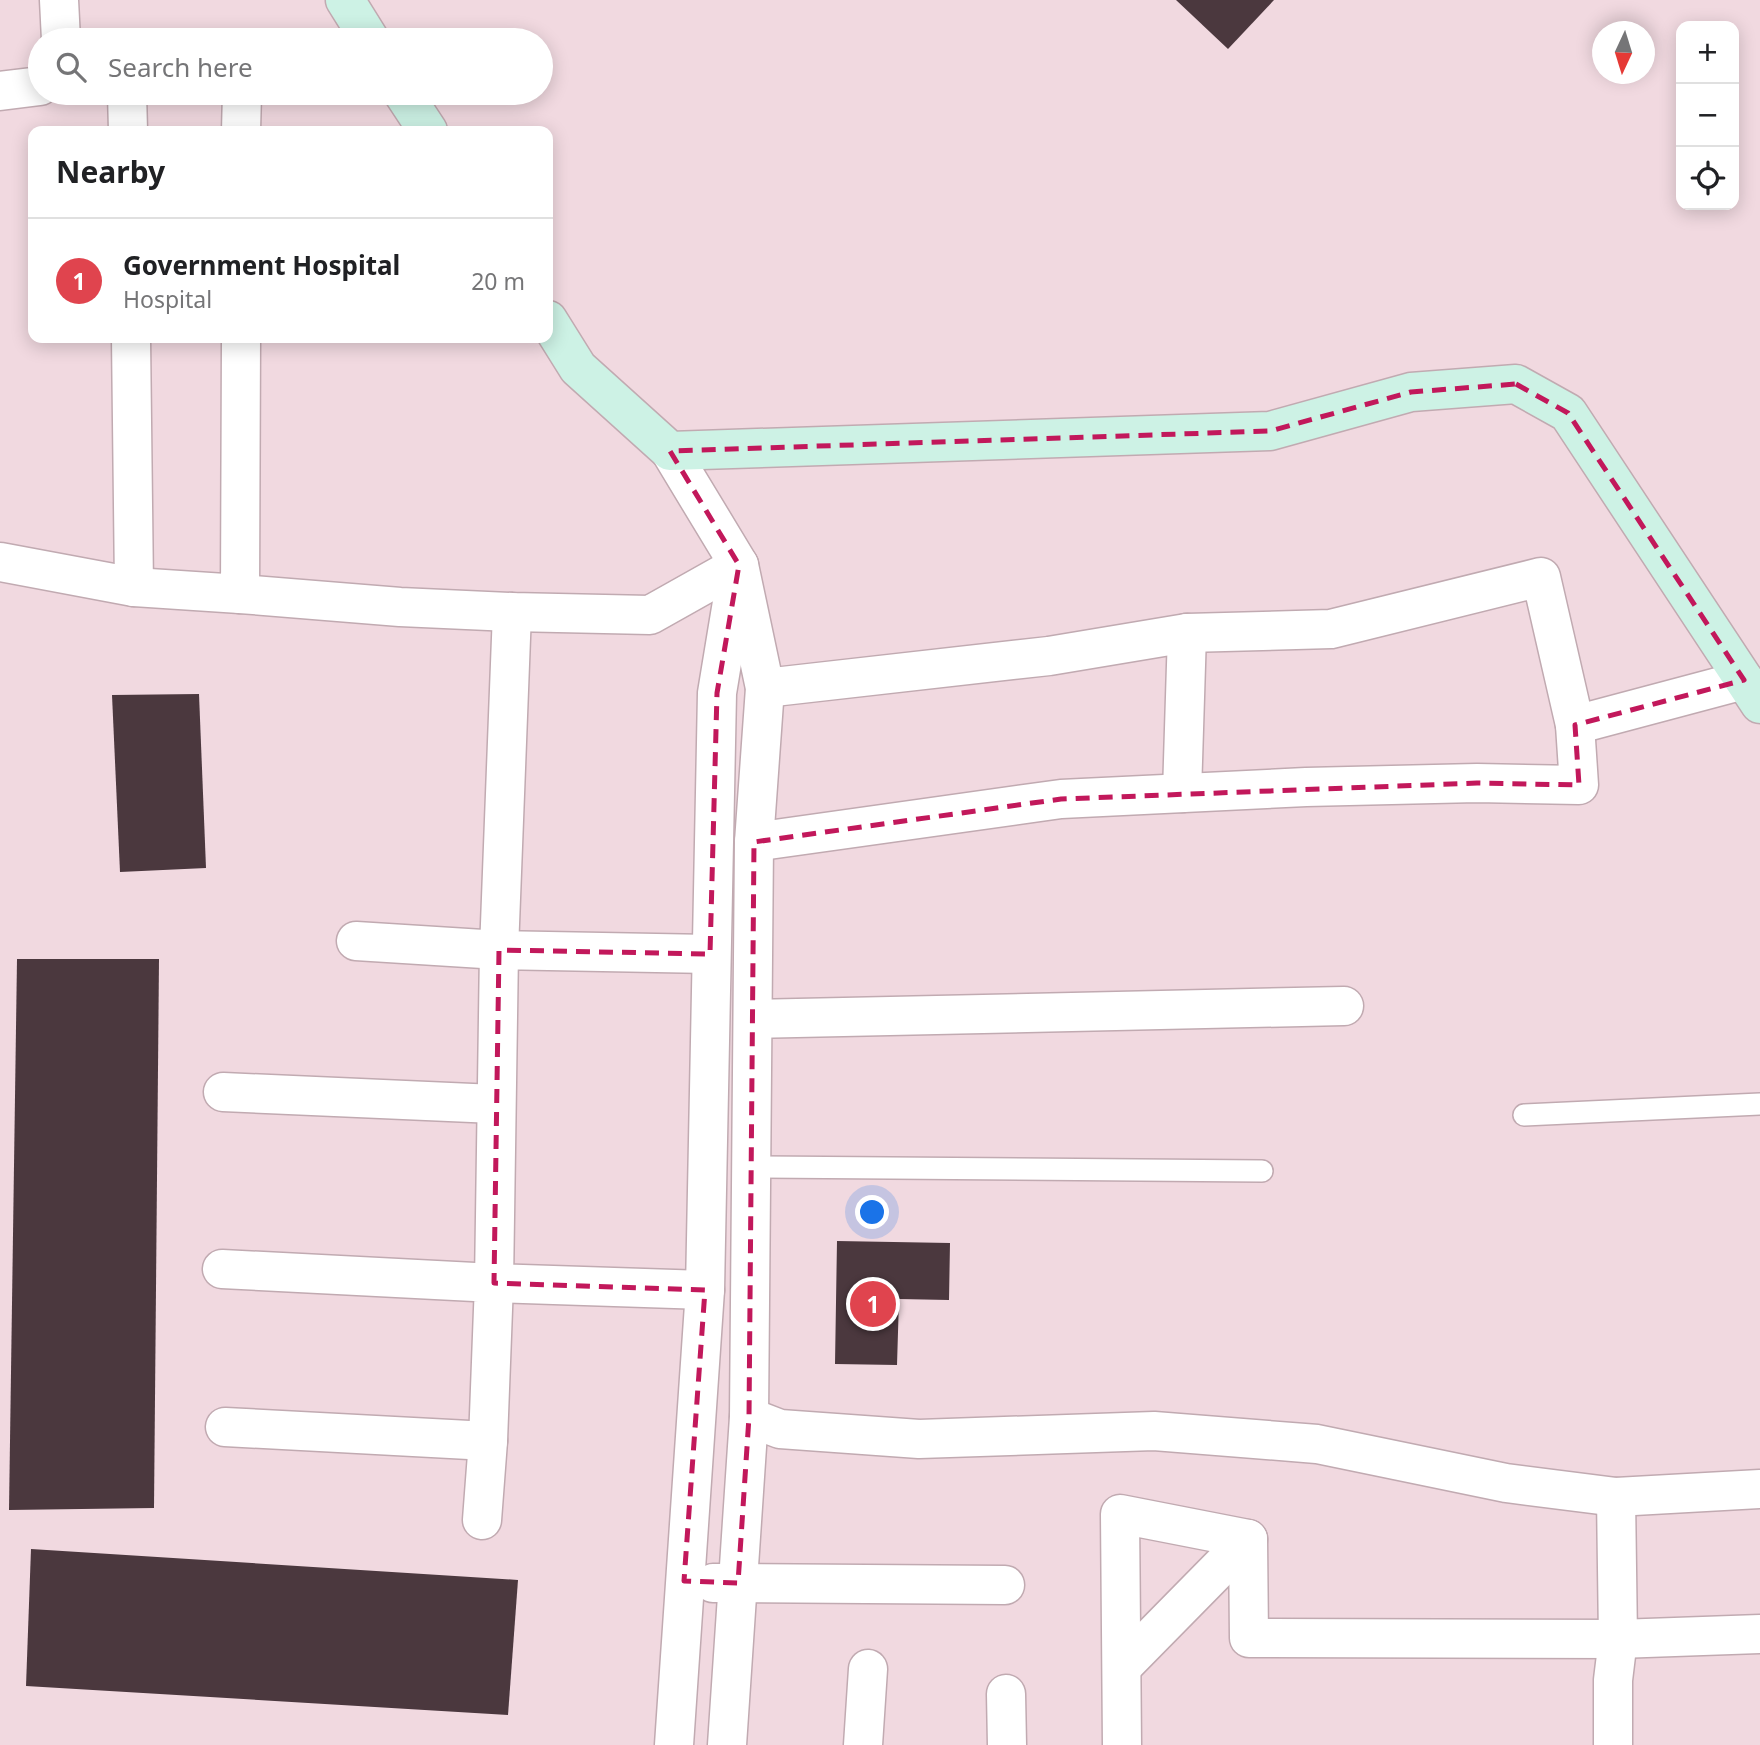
<!DOCTYPE html>
<html lang="en">
<head>
<meta charset="utf-8">
<style>
  body { margin:0; font-family:"Noto Sans",sans-serif; background:#f2f2f2; color:#202124 }
  .controls { position:absolute; right:21px; top:21px; display:grid; overflow:hidden; border-radius:14px; box-shadow:0 4px 18px #0003 }
  .controls button { width:63px; height:63px; display:grid; place-items:center; padding:0; border:0; border-bottom:2px solid #e0e0e0; background:#fff; color:#202124; font:35px sans-serif }
  .compass { position:absolute; left:1592px; top:21px; width:63px; height:63px; border-radius:50%; background:#fff; box-shadow:0 4px 18px #0003; rotate:184deg }
  .you { position:absolute; left:873px; top:1213px; width:24px; height:24px; margin:-18px; border:5px solid #fff; border-radius:50%; background:#1a73e8; box-shadow:0 0 0 10px #1a73e833 }
  .badge { display:grid; place-items:center; width:46px; height:46px; border-radius:50%; background:#35705a; color:#fff; font-size:23px; font-weight:700 }
  .pin { position:absolute; translate:-50% -50%; border:4px solid #fff; box-shadow:0 2px 7px #0006 }
  .list { margin:0; padding:0; list-style:none }
  h2 { display:flex; justify-content:space-between; align-items:center; height:91px; margin:0; padding:0 28px; font-size:30px }
  h2 small { font-size:23px; font-weight:400; color:#757577 }
  .list li { display:grid; grid-template-columns:46px 1fr auto; gap:21px; align-items:center; box-sizing:border-box; height:126px; padding:0 28px; border-top:2px solid #e0e0e0 }
  .list b { display:block; font-size:26px; white-space:nowrap }
  .list p { margin:0; font-size:23px; white-space:nowrap; color:#757577 }
  .list em { font-size:23px; font-style:normal; color:#757577 }
  .icon { flex:none; width:38px; height:38px; fill:none; stroke:currentColor; stroke-width:2; stroke-linecap:round; stroke-linejoin:round }
  .map { position:relative; flex:none; width:1760px; height:1745px; overflow:hidden }
  .search { position:absolute; background:#fff; box-shadow:0 4px 18px #0003; left:28px; top:28px; width:525px; height:77px; display:flex; align-items:center; gap:18px; box-sizing:border-box; padding:0 24px; border-radius:38px; color:#757577; font-size:26px }
  .panel { position:absolute; background:#fff; box-shadow:0 4px 18px #0003; left:28px; top:126px; width:525px; height:217px; border-radius:14px }
  .map>svg:first-child { display:block }
  .building { fill:#4b383e }
  .lines { fill:none; stroke-linecap:round; stroke-linejoin:round }
  .lane-casing { stroke:#c1aab1; stroke-width:24 }
  .street-casing { stroke:#c1aab1; stroke-width:41 }
  .secondary-casing { stroke:#c1aab1; stroke-width:41 }
  .lane { stroke:#fff; stroke-width:21 }
  .street { stroke:#fff; stroke-width:38 }
  .secondary { stroke:#cdf2e5; stroke-width:38 }
  .marked { fill:none; stroke:#c2185b; stroke-width:5; stroke-dasharray:14 9; stroke-linejoin:round }
</style>
</head>
<body>
<div class="map">
<svg width="1760" height="1745" viewBox="0 0 1760 1745">
  <rect width="100%" height="100%" fill="#f1d9e0"/>
  <g class="building">
    <path d="M 1176,0 L 1274,0 L 1228,49 Z"/>
    <path d="M 199,694 L 206,868 L 120,872 L 112,695 Z"/>
    <path d="M 17,959 L 159,959 L 154,1508 L 9,1510 Z"/>
    <path d="M 837,1241 L 950,1243 L 949,1300 L 899,1299 L 897,1365 L 835,1364 Z"/>
    <path d="M 31,1549 L 518,1580 L 508,1715 L 26,1686 Z"/>
  </g>
  <g class="lines">
    <defs>
      <g id="lane">
        <path d="M 1524,1115 L 1760,1104"/>
        <path d="M 751,1167 L 1262,1171"/>
      </g>
      <g id="street">
        <path d="M 59,0 L 61,40"/>
        <path d="M 0,91 L 40,86"/>
        <path d="M 127,93 L 128,131"/>
        <path d="M 241,131 L 242,93"/>
        <path d="M 131,338 L 134,587"/>
        <path d="M 670,451 L 739,565 L 765,688 L 754,842 L 749,1417 L 727,1745"/>
        <path d="M 0,562 L 134,587 L 240,594 L 241,338"/>
        <path d="M 240,594 L 400,607 L 512,612 L 650,615 L 739,565"/>
        <path d="M 765,688 L 1049,656 L 1187,633 L 1331,629 L 1541,577 L 1575,725 L 1744,680"/>
        <path d="M 1182,793 L 1187,633"/>
        <path d="M 754,842 L 1061,799 L 1306,787 L 1477,783 L 1579,785 L 1575,725"/>
        <path d="M 356,941 L 499,950 L 512,612"/>
        <path d="M 753,1019 L 1344,1006"/>
        <path d="M 223,1092 L 495,1104"/>
        <path d="M 222,1269 L 494,1283 L 488,1441 L 482,1520"/>
        <path d="M 705,1290 L 494,1283 L 499,950 L 710,954"/>
        <path d="M 749,1417 L 780,1429 L 919,1439 L 1154,1431 L 1317,1444 L 1506,1483 L 1616,1497 L 1760,1489"/>
        <path d="M 225,1427 L 488,1441"/>
        <path d="M 713,1583 L 1005,1585"/>
        <path d="M 1122,1667 L 1248,1539"/>
        <path d="M 1006,1694 L 1007,1745"/>
        <path d="M 674,1745 L 705,1290 L 717,693 L 735,584"/>
        <path d="M 863,1745 L 868,1669"/>
        <path d="M 1122,1745 L 1120,1514 L 1248,1539 L 1249,1638 L 1618,1639 L 1760,1634"/>
        <path d="M 1613,1745 L 1613,1680 L 1618,1639 L 1616,1497"/>
      </g>
      <g id="secondary">
        <path d="M 345,0 L 370,40"/>
        <path d="M 403,93 L 428,131"/>
        <path d="M 548,320 L 578,368 L 670,451 L 1270,431 L 1411,392 L 1516,384 L 1568,413 L 1760,704"/>
      </g>
    </defs>
    <use href="#lane" class="lane-casing"/>
    <use href="#street" class="street-casing"/>
    <use href="#secondary" class="secondary-casing"/>
    <use href="#lane" class="lane"/>
    <use href="#street" class="street"/>
    <use href="#secondary" class="secondary"/>
  </g>
  <path class="marked" d="M 1516,384 L 1568,413 L 1744,680 L 1575,725 L 1579,785 L 1477,783 L 1061,799 L 754,842 L 749,1417 L 738,1583 L 684,1581 L 705,1290 L 494,1283 L 499,950 L 710,954 L 717,693 L 739,565 L 670,451 L 1270,431 L 1411,392 Z"/>
</svg>
<div class="controls">
<button>+</button>
<button>−</button>
<button><svg class="icon" aria-label="locate" viewBox="0 0 24 24"><circle cx="12" cy="12" r="6"/><path d="M12 2v4M12 18v4M2 12h4M18 12h4"/></svg></button>
</div>
<svg class="compass" viewBox="-18 -18 36 36"><path d="M0-13l5 13h-10z" fill="#e53935"/><path d="M0 13l5-13h-10z" fill="#757577"/></svg>
<div class="you"></div>
<div class="pin badge" style="left:873px;top:1304px;background:#e0444e">1</div>
<div class="search"><svg class="icon" aria-label="search" viewBox="0 0 24 24"><circle cx="10" cy="10" r="6"/><path d="M15 15l6 6"/></svg>Search here</div>
<section class="panel">
<h2>Nearby<small></small></h2>
<ul class="list">
<li><span class="badge" style="background:#e0444e">1</span><div><b>Government Hospital</b><p>Hospital</p></div><em>20 m</em></li>
</ul>
</section>
</div>
</body>
</html>
